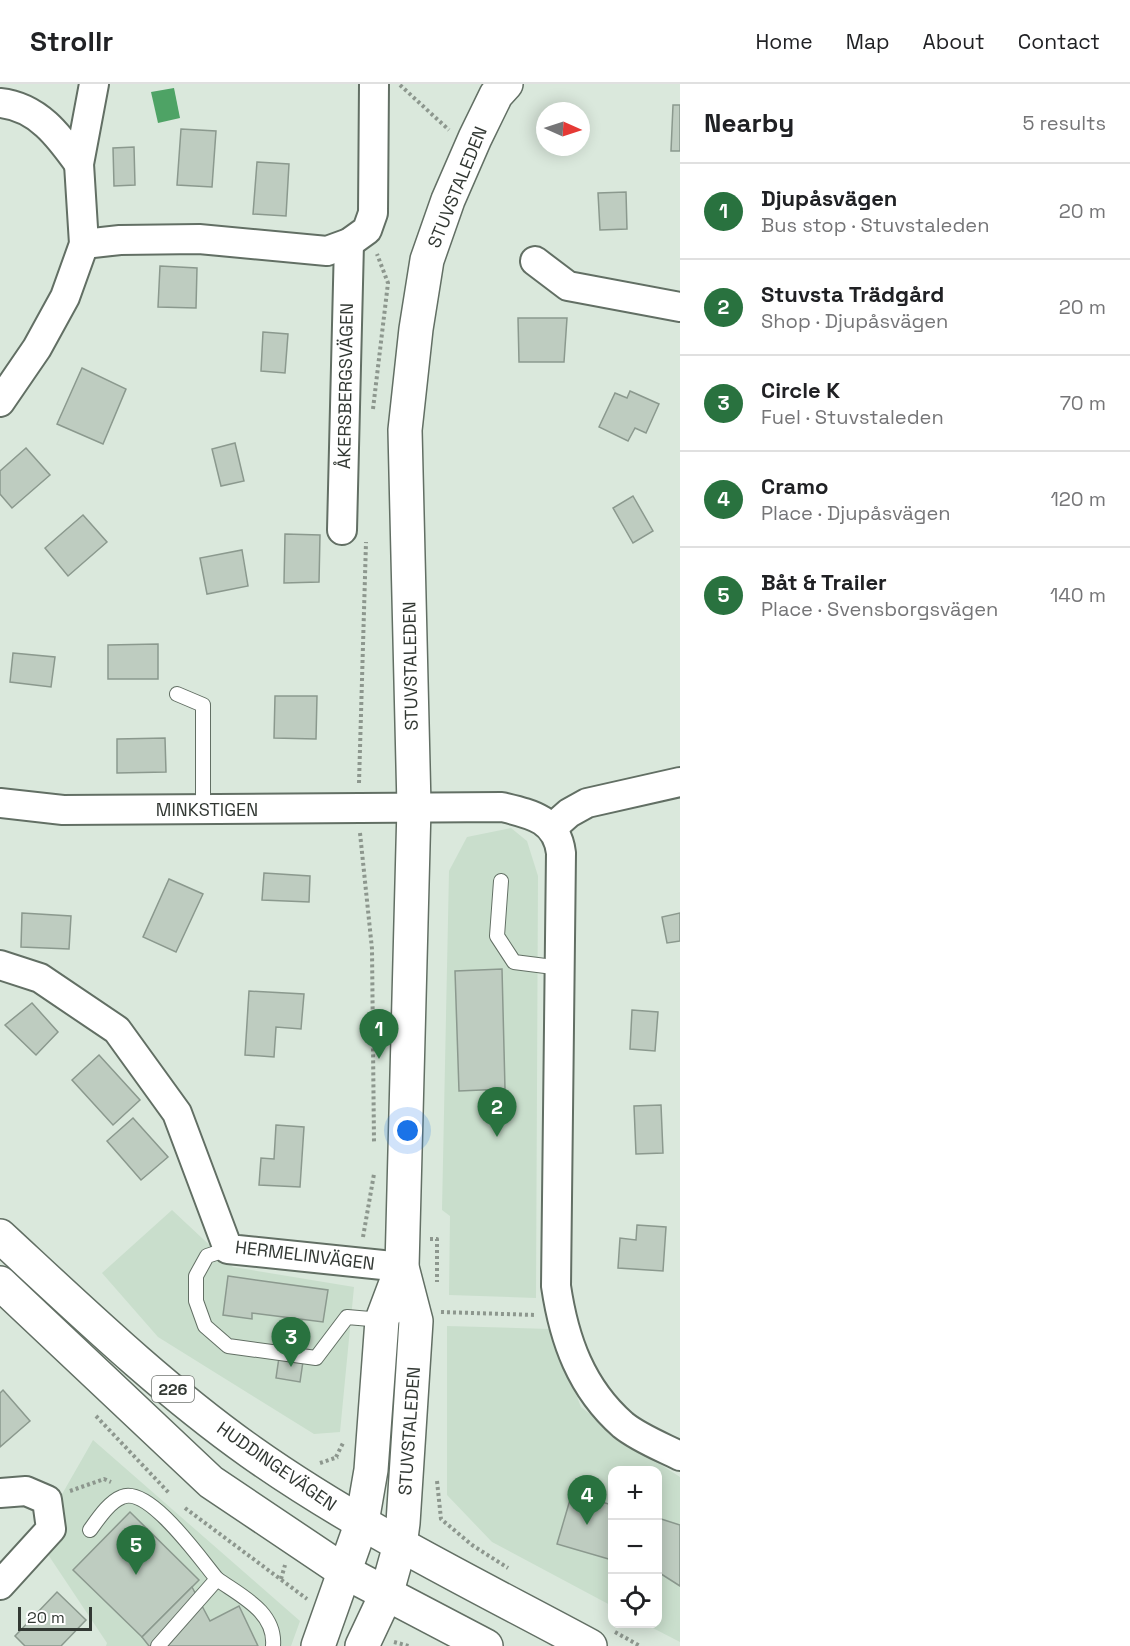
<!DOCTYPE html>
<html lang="en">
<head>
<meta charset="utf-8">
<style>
  body { margin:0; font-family:"Space Grotesk",sans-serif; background:#f2f2f2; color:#202124 }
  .controls { position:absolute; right:18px; bottom:18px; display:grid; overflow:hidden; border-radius:12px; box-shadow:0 3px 15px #0003 }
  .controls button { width:54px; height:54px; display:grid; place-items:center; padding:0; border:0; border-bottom:2px solid #e0e0e0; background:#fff; color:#202124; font:30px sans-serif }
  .compass { position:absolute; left:536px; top:18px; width:54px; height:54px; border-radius:50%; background:#fff; box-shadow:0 3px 15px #0003; rotate:93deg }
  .scale { position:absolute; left:18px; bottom:15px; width:74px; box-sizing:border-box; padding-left:6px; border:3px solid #323833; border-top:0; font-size:16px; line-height:21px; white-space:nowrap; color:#323833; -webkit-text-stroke:4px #fff; paint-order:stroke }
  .you { position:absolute; left:408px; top:1047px; width:21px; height:21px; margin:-15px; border:4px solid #fff; border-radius:50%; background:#1a73e8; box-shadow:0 0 0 9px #1a73e833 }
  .badge { display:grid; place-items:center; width:39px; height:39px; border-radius:50%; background:#29723f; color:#fff; font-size:20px; font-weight:700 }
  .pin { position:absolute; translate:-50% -50px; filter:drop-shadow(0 2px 3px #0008) }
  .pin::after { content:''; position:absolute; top:32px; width:21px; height:18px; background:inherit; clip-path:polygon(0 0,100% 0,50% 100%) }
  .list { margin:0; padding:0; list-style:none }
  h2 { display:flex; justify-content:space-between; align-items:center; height:78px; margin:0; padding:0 24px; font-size:26px }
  h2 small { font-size:20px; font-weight:400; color:#757577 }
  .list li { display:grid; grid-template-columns:39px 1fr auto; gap:18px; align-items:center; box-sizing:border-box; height:96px; padding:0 24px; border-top:2px solid #e0e0e0 }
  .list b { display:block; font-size:22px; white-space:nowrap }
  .list p { margin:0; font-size:20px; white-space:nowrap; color:#757577 }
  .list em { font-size:20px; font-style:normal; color:#757577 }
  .icon { flex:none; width:33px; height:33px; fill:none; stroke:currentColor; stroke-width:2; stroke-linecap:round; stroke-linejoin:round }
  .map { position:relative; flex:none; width:680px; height:1562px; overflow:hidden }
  header { display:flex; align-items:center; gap:36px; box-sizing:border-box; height:84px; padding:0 30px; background:#fff; border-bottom:2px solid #e0e0e0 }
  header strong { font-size:28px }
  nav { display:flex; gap:33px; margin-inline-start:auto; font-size:21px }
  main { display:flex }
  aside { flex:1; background:#fff }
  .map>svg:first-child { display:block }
  .built { fill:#c9decc }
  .water { fill:#4ea365 }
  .building { fill:#beccc0; stroke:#8b998e; stroke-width:1.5 }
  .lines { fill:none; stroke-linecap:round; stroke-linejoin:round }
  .lane-casing { stroke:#626f64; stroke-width:16 }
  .street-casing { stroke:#626f64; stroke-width:32 }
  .secondary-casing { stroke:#626f64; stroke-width:36 }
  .primary-casing { stroke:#626f64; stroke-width:36 }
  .path { stroke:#8d978e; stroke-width:4; stroke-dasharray:3 3; stroke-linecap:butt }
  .lane { stroke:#fff; stroke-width:14 }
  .street { stroke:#fff; stroke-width:28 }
  .secondary { stroke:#fff; stroke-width:33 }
  .primary { stroke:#fff; stroke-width:33 }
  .labels { text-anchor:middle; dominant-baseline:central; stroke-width:4.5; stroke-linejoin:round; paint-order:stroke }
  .shield { fill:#fff; stroke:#707470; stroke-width:1.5 }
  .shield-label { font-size:16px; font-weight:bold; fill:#323833 }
  .street-label { font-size:18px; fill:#323833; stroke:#fff }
</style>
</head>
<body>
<header>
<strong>Strollr</strong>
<nav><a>Home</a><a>Map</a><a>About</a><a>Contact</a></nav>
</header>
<main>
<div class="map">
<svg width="680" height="1562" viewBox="0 0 680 1562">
  <rect width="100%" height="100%" fill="#dae8dc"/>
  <g class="built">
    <path d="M 511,744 L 527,757 L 538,792 L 536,1214 L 449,1211 L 450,1132 L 442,1126 L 449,787 L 467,753 Z"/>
    <path d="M 172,1126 L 233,1183 L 354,1203 L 340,1348 L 314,1350 L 158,1253 L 102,1189 Z"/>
    <path d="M 447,1242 L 550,1245 L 581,1323 L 624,1357 L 680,1393 L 680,1558 L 645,1540 L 658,1540 L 658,1386 L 612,1386 L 612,1522 L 492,1458 L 447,1411 Z"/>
    <path d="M 93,1356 L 300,1537 L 291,1562 L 106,1562 L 107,1559 L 37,1454 Z"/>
  </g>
  <path class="water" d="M 174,4 L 180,34 L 158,39 L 151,8 Z"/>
  <g class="building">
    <path d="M 673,21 L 680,21 L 680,67 L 671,67 Z"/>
    <path d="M 181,45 L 216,47 L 212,103 L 177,101 Z"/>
    <path d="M 134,63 L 135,101 L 114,102 L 113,64 Z"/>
    <path d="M 257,78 L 289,80 L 286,132 L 253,130 Z"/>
    <path d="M 626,108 L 627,145 L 600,146 L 598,109 Z"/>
    <path d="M 160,182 L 197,184 L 196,224 L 158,223 Z"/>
    <path d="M 518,234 L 567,234 L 564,278 L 519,278 Z"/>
    <path d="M 263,248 L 288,250 L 285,289 L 261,287 Z"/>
    <path d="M 82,284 L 126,305 L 103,360 L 57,340 Z"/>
    <path d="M 630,307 L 659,320 L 646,349 L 635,344 L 628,357 L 599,343 L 615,309 L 627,314 Z"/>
    <path d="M 235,359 L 244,397 L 221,402 L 212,365 Z"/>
    <path d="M 26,364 L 50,391 L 12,424 L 0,410 L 0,387 Z"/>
    <path d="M 633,412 L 653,447 L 633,459 L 613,424 Z"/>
    <path d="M 83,431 L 107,458 L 68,492 L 45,464 Z"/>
    <path d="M 285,450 L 320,451 L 319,498 L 284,499 Z"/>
    <path d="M 242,466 L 248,502 L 207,510 L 200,474 Z"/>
    <path d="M 158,560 L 158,595 L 108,595 L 108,561 Z"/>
    <path d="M 13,569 L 55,573 L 51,603 L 10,598 Z"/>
    <path d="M 275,612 L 317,612 L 316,655 L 274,654 Z"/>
    <path d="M 165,654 L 166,688 L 117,689 L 117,655 Z"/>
    <path d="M 264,789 L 310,792 L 309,818 L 262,816 Z"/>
    <path d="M 169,795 L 203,810 L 176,868 L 143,853 Z"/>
    <path d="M 22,829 L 71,832 L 69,865 L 21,863 Z"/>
    <path d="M 680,829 L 680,857 L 667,859 L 662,833 Z"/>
    <path d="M 502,885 L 505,1005 L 459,1007 L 455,887 Z"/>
    <path d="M 249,907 L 304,910 L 301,945 L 276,943 L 274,973 L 245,971 Z"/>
    <path d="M 32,919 L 58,948 L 36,971 L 5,941 Z"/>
    <path d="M 632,926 L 658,928 L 655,967 L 630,965 Z"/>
    <path d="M 99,971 L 140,1016 L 113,1041 L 72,996 Z"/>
    <path d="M 661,1021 L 663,1069 L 636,1070 L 634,1022 Z"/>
    <path d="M 133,1034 L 168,1073 L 141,1096 L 107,1057 Z"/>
    <path d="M 276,1041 L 304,1043 L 300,1103 L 259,1101 L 261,1074 L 274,1075 Z"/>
    <path d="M 637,1141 L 666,1143 L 663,1187 L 618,1184 L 620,1154 L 636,1156 Z"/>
    <path d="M 228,1192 L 328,1206 L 323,1238 L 252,1229 L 252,1235 L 223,1231 Z"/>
    <path d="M 283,1246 L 307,1250 L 300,1298 L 276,1294 Z"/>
    <path d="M 3,1306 L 30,1337 L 0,1363 L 0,1309 Z"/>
    <path d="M 572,1409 L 612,1421 L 612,1476 L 557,1460 Z"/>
    <path d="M 130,1428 L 199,1496 L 142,1553 L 73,1486 Z"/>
    <path d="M 658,1434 L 680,1441 L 680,1502 L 658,1488 Z"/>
    <path d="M 192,1503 L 210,1537 L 239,1522 L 258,1562 L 149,1562 L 142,1553 Z"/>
    <path d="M 57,1508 L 86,1536 L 61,1562 L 25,1562 L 15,1552 Z"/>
  </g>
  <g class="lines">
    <defs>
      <g id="lane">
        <path d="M 177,610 L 203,621 L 203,725"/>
        <path d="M 501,797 L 497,852 L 514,878 L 561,884"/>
        <path d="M 228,1165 L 207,1172 L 196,1192 L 196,1217 L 205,1242 L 228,1262 L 316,1274 L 347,1233 L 382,1236"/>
        <path d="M 90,1446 C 98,1435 109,1418 122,1413 C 149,1401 201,1476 217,1495 L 158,1562"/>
        <path d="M 217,1495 C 241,1512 276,1528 273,1562"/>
      </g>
      <g id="street">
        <path d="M 0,19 C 38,23 59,52 79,80"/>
        <path d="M 84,160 L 120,156 L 199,155 L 327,167 L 349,159 L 367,146 L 373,129 L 374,0"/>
        <path d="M 535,177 L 568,202 L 680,223"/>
        <path d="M 0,318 L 37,264 L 65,213 L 84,160 L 79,80 L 94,0"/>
        <path d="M 342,446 L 349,159"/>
        <path d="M 0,719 L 63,726 L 502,723 C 531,730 557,735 561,769 L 556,1202 C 564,1256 581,1304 623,1341 C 639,1354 662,1363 680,1372"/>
        <path d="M 552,744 L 569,729 L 587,719 L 680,698"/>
        <path d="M 0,881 L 40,894 L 117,946 L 177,1029 L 228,1165 L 402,1183"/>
        <path d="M 0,1409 L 26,1407 L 47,1416 L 51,1445 L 0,1501"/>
      </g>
      <g id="secondary">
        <path d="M 318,1562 L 362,1438 L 371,1386 L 382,1236 L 402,1183"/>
        <path d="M 362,1562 L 386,1511 L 400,1461 L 403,1439 L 416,1237 L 402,1183 L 414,723 L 405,346 L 416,245 L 427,176 L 448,116 L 475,54 L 496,11 L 506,0"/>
      </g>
      <g id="primary">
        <path d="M 0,1152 C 80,1226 162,1305 251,1368 C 357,1443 475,1500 590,1562"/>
        <path d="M 0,1199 L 211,1398 L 345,1488 L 486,1562"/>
      </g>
    </defs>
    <use href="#lane" class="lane-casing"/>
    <use href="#street" class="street-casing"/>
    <use href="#secondary" class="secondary-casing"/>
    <use href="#primary" class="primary-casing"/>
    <g class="path">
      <path d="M 400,1 L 449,46"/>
      <path d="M 373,325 L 388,199 L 377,170"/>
      <path d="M 359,699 L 366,458"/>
      <path d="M 360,749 L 372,865 L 374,1058"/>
      <path d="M 363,1153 L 374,1090"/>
      <path d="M 430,1155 L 437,1155 L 437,1198"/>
      <path d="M 441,1228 L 536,1231"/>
      <path d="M 96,1332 L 169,1409"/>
      <path d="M 336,1373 L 344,1357"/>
      <path d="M 320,1379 L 338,1373"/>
      <path d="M 437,1397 L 441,1435 L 472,1461 L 508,1484"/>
      <path d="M 70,1407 L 104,1395 L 111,1398"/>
      <path d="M 185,1424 L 307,1515"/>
      <path d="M 281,1495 L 285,1481"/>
      <path d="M 615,1548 L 640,1562"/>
      <path d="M 394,1558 L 409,1562"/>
    </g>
    <use href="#lane" class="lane"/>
    <use href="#street" class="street"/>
    <use href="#secondary" class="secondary"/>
    <use href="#primary" class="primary"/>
  </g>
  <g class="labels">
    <rect class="shield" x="152" y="1292" width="42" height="26" rx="4.5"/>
    <g class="shield-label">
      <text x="173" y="1305">226</text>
    </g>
    <g class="street-label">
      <text transform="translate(457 103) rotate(-68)">STUVSTALEDEN</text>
      <text transform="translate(345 302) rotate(-89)">ÅKERSBERGSVÄGEN</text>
      <text transform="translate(410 582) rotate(-91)">STUVSTALEDEN</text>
      <text x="207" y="725">MINKSTIGEN</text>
      <text transform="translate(305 1171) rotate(7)">HERMELINVÄGEN</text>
      <text transform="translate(409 1347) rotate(-86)">STUVSTALEDEN</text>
      <text transform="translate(277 1382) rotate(35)">HUDDINGEVÄGEN</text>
    </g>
  </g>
</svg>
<div class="controls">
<button>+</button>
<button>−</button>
<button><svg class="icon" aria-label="locate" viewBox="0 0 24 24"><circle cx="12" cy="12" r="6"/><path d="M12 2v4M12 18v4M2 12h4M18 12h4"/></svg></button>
</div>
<svg class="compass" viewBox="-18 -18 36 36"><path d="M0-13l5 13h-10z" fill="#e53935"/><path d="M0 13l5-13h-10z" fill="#757577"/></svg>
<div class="scale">20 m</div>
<div class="you"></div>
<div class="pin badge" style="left:379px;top:975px">1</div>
<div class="pin badge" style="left:497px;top:1053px">2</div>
<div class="pin badge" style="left:291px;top:1283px">3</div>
<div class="pin badge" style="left:587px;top:1441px">4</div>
<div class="pin badge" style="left:136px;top:1491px">5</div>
</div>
<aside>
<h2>Nearby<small>5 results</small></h2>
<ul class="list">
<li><span class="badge">1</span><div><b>Djupåsvägen</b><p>Bus stop · Stuvstaleden</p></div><em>20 m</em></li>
<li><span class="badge">2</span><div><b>Stuvsta Trädgård</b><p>Shop · Djupåsvägen</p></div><em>20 m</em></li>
<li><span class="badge">3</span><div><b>Circle K</b><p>Fuel · Stuvstaleden</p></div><em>70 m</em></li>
<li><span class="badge">4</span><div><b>Cramo</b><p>Place · Djupåsvägen</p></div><em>120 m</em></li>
<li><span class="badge">5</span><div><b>Båt &amp; Trailer</b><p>Place · Svensborgsvägen</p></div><em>140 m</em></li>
</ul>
</aside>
</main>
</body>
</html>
